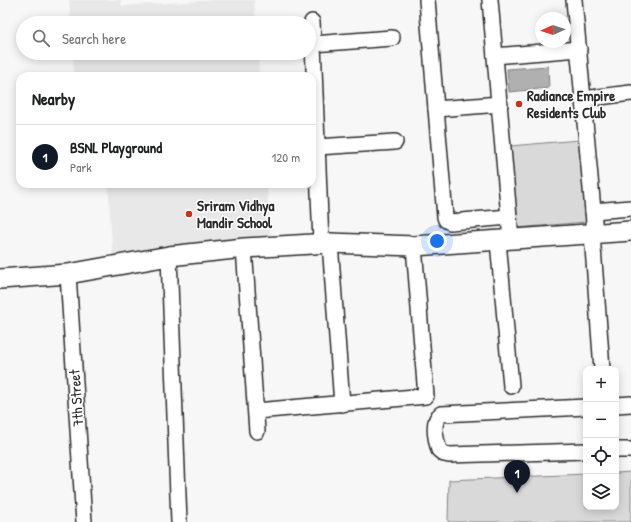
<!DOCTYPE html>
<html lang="en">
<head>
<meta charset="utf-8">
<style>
  body { margin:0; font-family:"Patrick Hand",sans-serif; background:#f6f6f6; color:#202124 }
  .controls { position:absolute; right:12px; bottom:12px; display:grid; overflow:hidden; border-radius:8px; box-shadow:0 2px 10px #0003 }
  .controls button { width:36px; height:36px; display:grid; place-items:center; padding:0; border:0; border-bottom:1px solid #e0e0e0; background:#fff; color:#202124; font:20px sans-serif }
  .compass { position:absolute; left:535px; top:12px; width:36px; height:36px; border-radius:50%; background:#fff; box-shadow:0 2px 10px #0003; rotate:267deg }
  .you { position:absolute; left:437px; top:241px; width:14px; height:14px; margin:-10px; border:3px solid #fff; border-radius:50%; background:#1a73e8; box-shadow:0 0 0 6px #1a73e833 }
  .badge { display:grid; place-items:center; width:26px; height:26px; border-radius:50%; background:#111827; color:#fff; font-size:13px; font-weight:700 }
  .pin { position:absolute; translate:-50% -33px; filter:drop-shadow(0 1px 2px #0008) }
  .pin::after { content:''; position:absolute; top:21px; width:14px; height:12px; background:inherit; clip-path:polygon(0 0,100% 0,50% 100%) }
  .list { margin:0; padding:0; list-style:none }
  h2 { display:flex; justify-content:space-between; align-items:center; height:52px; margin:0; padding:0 16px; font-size:17px }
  h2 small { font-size:13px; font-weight:400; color:#757577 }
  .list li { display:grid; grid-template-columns:26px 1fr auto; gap:12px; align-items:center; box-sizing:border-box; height:64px; padding:0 16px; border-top:1px solid #e0e0e0 }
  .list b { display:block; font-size:15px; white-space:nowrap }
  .list p { margin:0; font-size:13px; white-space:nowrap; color:#757577 }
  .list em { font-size:13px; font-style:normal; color:#757577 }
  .icon { flex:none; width:22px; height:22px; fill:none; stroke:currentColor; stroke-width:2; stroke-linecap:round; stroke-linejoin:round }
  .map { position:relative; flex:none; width:631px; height:522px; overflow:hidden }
  .search { position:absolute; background:#fff; box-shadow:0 2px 10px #0003; left:16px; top:16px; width:300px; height:44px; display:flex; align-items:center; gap:10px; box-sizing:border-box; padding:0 14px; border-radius:22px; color:#757577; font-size:15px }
  .panel { position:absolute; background:#fff; box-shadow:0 2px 10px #0003; left:16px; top:72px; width:300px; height:116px; border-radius:12px }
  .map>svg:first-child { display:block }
  .built { fill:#e8e8e8 }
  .green { fill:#d9d9d9; stroke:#828282 }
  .water { fill:#b0b0b0; stroke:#7b7b7b }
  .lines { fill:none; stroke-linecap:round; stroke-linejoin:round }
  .minor-casing { stroke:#2b2b2b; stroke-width:18 }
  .tertiary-casing { stroke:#2b2b2b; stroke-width:22 }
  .minor { stroke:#fff; stroke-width:15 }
  .tertiary { stroke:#fff; stroke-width:19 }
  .poi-dot { fill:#c8321e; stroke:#fff; stroke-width:1.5 }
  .labels { text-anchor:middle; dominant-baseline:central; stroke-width:3; stroke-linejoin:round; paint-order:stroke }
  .poi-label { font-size:15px; font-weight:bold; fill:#2b2b2b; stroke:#fff; text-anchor:start }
  .street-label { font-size:15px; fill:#2b2b2b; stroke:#fff }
</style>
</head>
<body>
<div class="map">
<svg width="631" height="522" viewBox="0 0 631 522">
  <rect width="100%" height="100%" fill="#f7f7f7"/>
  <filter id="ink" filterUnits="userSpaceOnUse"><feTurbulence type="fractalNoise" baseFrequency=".025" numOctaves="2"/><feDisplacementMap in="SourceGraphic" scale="8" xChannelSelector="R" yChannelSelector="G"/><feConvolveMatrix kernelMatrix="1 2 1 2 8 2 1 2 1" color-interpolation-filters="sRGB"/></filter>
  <g filter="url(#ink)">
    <g class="built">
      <path d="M 69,0 L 121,0 L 122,6 L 216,0 L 254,0 L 256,23 L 71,23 Z"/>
      <path d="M 73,53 L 258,53 L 259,76 L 74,76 Z"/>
      <path d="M 108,184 L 267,184 L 271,245 L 113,259 Z"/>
    </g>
    <g class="green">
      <path d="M 579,140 L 586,222 L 517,228 L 510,146 Z"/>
      <path d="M 631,472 L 631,522 L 448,522 L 449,480 L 586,474 L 586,507 L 616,507 L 616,473 Z"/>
    </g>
    <path class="water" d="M 548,66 L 549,88 L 509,92 L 507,69 Z"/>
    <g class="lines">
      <defs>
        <g id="minor">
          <path d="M 427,0 L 445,217 L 446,220 L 450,222 L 509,217"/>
          <path d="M 490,0 L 511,240"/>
          <path d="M 574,0 L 595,233"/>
          <path d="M 312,22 L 313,44"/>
          <path d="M 495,56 L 579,49"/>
          <path d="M 583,99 L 631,93"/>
          <path d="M 436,109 L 500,104"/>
          <path d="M 317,147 L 395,142"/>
          <path d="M 593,211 L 631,208"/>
          <path d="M 592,234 L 602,369"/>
          <path d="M 498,241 L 511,386"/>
          <path d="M 321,243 L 313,44 L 392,38"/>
          <path d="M 330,243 L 342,404"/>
          <path d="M 244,248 L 257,431"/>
          <path d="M 169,256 L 179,522"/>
          <path d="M 68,274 L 84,522"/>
          <path d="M 616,405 L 631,404"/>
          <path d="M 586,407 L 441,414 C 431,421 436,440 439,450 L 444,454 L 449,455 L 586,451"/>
          <path d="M 256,411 L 426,396 L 414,246"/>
          <path d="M 616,450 L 631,450"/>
        </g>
        <path id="tertiary" d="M 0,279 L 68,274 L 169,256 L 244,248 L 330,243 L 414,246 L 631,231"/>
      </defs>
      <use href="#minor" class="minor-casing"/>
      <use href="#tertiary" class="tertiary-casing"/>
      <use href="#minor" class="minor"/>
      <use href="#tertiary" class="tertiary"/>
    </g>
  </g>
  <g class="poi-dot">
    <circle cx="519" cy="104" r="4"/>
    <circle cx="189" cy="214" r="4"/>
  </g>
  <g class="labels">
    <g class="poi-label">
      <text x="527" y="95">Radiance Empire<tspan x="527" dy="17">Residents Club</tspan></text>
      <text x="197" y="205">Sriram Vidhya<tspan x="197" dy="17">Mandir School</tspan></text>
    </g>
    <g class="street-label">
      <text transform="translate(76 398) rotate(-94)">7th Street</text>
    </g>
  </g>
</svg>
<div class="controls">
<button>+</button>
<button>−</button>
<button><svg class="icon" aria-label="locate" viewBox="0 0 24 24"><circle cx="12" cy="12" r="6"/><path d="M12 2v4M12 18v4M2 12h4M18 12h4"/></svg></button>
<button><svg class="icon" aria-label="layers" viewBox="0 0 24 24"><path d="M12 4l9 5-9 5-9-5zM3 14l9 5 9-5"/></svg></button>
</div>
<svg class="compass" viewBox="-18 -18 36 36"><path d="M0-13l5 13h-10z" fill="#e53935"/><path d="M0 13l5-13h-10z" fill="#757577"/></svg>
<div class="you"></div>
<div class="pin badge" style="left:517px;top:493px">1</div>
<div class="search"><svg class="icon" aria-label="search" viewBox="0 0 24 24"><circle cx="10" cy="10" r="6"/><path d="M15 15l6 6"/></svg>Search here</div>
<section class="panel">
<h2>Nearby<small></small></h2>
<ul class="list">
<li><span class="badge">1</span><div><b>BSNL Playground</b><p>Park</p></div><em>120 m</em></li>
</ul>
</section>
</div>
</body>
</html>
